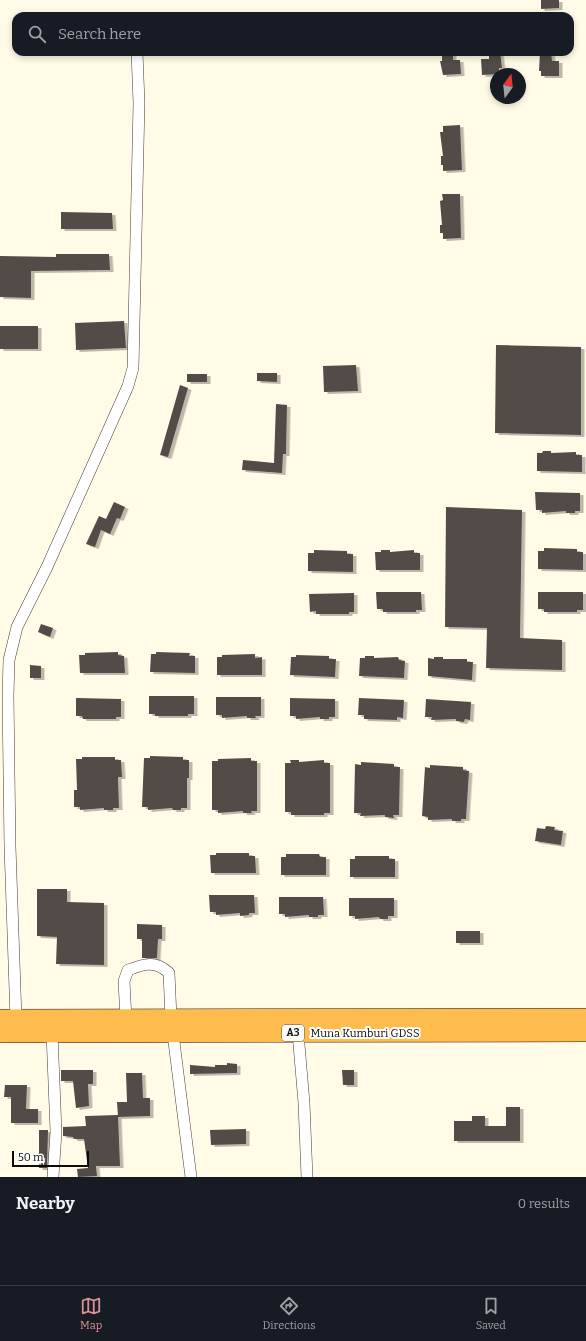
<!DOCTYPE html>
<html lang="en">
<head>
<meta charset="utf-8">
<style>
  body { margin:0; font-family:Bitter,serif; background:#242831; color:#f1f3f6 }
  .compass { position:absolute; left:490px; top:68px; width:36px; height:36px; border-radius:50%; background:#171b24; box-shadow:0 2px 6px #0003; rotate:15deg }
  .scale { position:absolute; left:12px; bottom:10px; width:77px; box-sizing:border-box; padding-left:4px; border:2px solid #0a0a0a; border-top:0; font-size:11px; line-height:14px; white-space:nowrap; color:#0a0a0a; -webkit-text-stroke:3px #fff; paint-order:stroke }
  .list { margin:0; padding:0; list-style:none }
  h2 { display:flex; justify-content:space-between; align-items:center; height:52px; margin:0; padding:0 16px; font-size:17px }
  h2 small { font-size:13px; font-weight:400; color:#9ea1a6 }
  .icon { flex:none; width:22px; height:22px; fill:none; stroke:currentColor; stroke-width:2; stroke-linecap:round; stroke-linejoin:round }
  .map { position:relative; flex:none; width:586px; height:1177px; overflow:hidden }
  .search { position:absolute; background:#171b24; box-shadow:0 2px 6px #0003; left:12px; right:12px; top:12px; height:44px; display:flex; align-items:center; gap:10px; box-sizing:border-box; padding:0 14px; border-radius:12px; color:#9ea1a6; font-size:15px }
  .sheet { height:108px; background:#171b24 }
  nav { display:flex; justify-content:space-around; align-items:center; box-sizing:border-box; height:56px; border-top:1px solid #363941; background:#171b24; font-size:11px; color:#9ea1a6 }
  nav a { display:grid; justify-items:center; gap:2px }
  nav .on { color:#db9195 }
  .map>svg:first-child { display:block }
  .building { fill:#534b46; filter:url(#shadow) }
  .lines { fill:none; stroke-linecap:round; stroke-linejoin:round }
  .minor-casing { stroke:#3d3d3d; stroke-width:12 }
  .trunk-casing { stroke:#1b1b1b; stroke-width:20 }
  .minor { stroke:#fff; stroke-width:11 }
  .trunk { stroke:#febc4e; stroke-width:19 }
  .labels { text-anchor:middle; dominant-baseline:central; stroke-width:4; stroke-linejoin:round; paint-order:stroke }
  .shield { fill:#fff; stroke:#545454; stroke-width:1 }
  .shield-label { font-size:10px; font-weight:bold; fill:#0a0a0a }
  .street-label { font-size:11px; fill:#0a0a0a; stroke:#fff }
</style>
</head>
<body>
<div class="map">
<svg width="586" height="1177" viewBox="0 0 586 1177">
  <defs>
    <filter id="shadow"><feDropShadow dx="3.5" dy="2" stdDeviation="0" flood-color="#0004"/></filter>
  </defs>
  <rect width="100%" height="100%" fill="#fffbe7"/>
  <g class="building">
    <path d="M 541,0 L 559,0 L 559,8 L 541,9 Z"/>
    <path d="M 442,52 L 453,52 L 453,60 L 460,60 L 461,74 L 443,75 L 440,61 L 442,61 Z"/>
    <path d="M 489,52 L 500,52 L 502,68 L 499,68 L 499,74 L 482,75 L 481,59 L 489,59 Z"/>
    <path d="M 540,52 L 551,52 L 552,61 L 559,61 L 559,76 L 541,76 L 541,71 L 539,71 Z"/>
    <path d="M 460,125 L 462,170 L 443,171 L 443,165 L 441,165 L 441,156 L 443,156 L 440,132 L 443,132 L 443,126 Z"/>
    <path d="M 442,194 L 460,194 L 461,238 L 443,239 L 443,233 L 440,233 L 440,225 L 442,225 L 440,201 L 443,200 Z"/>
    <path d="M 61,212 L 112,213 L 113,229 L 61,229 Z"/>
    <path d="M 56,254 L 109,254 L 110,270 L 31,271 L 31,298 L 0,297 L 0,256 L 56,257 Z"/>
    <path d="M 124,321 L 126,348 L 76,350 L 75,323 Z"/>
    <rect x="0" y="326" width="38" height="23"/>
    <path d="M 496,345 L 581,347 L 581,435 L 495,433 Z"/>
    <path d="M 356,365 L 358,391 L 324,392 L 323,366 Z"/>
    <path d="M 257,373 L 277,373 L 277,382 L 257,381 Z"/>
    <rect x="187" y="374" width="20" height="8"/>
    <path d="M 180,385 L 188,388 L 168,457 L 160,455 Z"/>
    <path d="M 276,404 L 287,405 L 286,454 L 283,454 L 282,473 L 242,470 L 243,460 L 274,463 Z"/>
    <path d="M 543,451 L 551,451 L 551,453 L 576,452 L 576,455 L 582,455 L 582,472 L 537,471 L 537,453 L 542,453 Z"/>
    <path d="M 535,492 L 580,493 L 580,511 L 575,511 L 575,513 L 566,513 L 566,511 L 542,513 L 542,510 L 536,510 Z"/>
    <path d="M 114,502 L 125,507 L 120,519 L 117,518 L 110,534 L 101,530 L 95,547 L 86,544 L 99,516 L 106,519 Z"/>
    <path d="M 446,507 L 522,510 L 520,638 L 562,640 L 562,670 L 486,668 L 487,628 L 445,627 Z"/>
    <path d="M 544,548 L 577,549 L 577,552 L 583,552 L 583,570 L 538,569 L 538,551 L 544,551 Z"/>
    <path d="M 314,550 L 347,551 L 347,554 L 353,554 L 353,572 L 308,571 L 308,553 L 314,553 Z"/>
    <path d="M 381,550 L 390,550 L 390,552 L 414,550 L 414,553 L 420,553 L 420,570 L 376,570 L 375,552 L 381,552 Z"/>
    <path d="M 376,592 L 421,592 L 422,610 L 416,610 L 416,612 L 383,612 L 383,609 L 377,609 Z"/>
    <path d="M 538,592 L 583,592 L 583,610 L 577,610 L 577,612 L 544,612 L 544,609 L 538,609 Z"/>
    <path d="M 354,593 L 354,612 L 349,612 L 349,614 L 316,614 L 316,611 L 310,612 L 309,594 Z"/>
    <path d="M 41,624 L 53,628 L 50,637 L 38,632 Z"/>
    <path d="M 118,652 L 118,655 L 124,656 L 125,673 L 80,673 L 79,655 L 85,655 L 85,653 Z"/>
    <path d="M 156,652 L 190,653 L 189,656 L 195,656 L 195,673 L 150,672 L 151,654 L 156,654 Z"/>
    <path d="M 255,654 L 255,658 L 262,657 L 262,675 L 217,675 L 217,657 L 222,657 L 222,655 Z"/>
    <path d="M 296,655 L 329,656 L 329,659 L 336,659 L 335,677 L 290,675 L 291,657 L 296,657 Z"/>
    <path d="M 365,656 L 374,656 L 374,658 L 398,657 L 399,660 L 405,661 L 404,678 L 359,676 L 360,658 L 365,658 Z"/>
    <path d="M 434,657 L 443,657 L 443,659 L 467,659 L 467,662 L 473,662 L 472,680 L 428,676 L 428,658 L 434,659 Z"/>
    <path d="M 30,665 L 41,666 L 41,678 L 30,678 Z"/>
    <path d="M 149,696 L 194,696 L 194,714 L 188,714 L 188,716 L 155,716 L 155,714 L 149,714 Z"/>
    <path d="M 216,697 L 261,697 L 261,716 L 255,716 L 256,718 L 247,718 L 247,716 L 222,718 L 222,715 L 216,715 Z"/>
    <path d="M 76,698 L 121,699 L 121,717 L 116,717 L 116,719 L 83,719 L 82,716 L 76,716 Z"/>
    <path d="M 290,698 L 335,699 L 335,717 L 329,717 L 329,719 L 320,719 L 320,717 L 296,719 L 296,716 L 290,716 Z"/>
    <path d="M 359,698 L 404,700 L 403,718 L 397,717 L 397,720 L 364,719 L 364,715 L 358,715 Z"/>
    <path d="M 426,699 L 471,702 L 470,720 L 465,719 L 464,722 L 456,721 L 456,719 L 431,720 L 432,717 L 425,717 Z"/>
    <path d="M 150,756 L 183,757 L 183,760 L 189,760 L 189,778 L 187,778 L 187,808 L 181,808 L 181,810 L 173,810 L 172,808 L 148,810 L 148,807 L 142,807 L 144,758 L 150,758 Z"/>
    <path d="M 82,757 L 115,757 L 115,760 L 121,760 L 122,777 L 118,777 L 119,808 L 113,808 L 113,810 L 104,810 L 104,808 L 80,810 L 80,807 L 74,807 L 74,790 L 77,790 L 76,759 L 82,759 Z"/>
    <path d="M 251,758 L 251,761 L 257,761 L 257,811 L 251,811 L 252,813 L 243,813 L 243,811 L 218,813 L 218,810 L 212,810 L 212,761 L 218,761 L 218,759 Z"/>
    <path d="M 290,760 L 299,760 L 299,762 L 324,760 L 324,763 L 330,763 L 330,813 L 324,813 L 324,815 L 291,815 L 291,812 L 285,812 L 285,763 L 291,763 Z"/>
    <path d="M 361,762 L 394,764 L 394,767 L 400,767 L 399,815 L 393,815 L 394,818 L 385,817 L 385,815 L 360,816 L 361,813 L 354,813 L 355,764 L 361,765 Z"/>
    <path d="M 430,765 L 463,767 L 463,770 L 469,771 L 466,819 L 461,819 L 461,821 L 452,821 L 452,819 L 428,820 L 428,817 L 422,816 L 425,767 L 430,768 Z"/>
    <path d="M 546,826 L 555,827 L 554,830 L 563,831 L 561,845 L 535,841 L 537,828 L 545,829 Z"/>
    <path d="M 216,853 L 249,853 L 249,856 L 255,856 L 256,873 L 211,873 L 210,855 L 216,855 Z"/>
    <path d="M 286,854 L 319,854 L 320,857 L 326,857 L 326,875 L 281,875 L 281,857 L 286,857 Z"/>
    <path d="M 355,856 L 389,856 L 389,859 L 395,859 L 395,877 L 350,877 L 350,859 L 355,859 Z"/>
    <path d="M 37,889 L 67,889 L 67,902 L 104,903 L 104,965 L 56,964 L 57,937 L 37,936 Z"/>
    <path d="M 209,895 L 254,895 L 255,913 L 249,913 L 249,915 L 240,916 L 240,913 L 216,915 L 216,912 L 210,912 Z"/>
    <path d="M 279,897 L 323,897 L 324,915 L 318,915 L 318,917 L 309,917 L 309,915 L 285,917 L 285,914 L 279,914 Z"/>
    <path d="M 349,898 L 394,898 L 394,916 L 388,916 L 388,919 L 380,919 L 379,917 L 355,919 L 355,916 L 349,916 Z"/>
    <path d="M 137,924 L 162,925 L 162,939 L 158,939 L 157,958 L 142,958 L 142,939 L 137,939 Z"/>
    <rect x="456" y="931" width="24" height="12"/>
    <path d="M 227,1063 L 237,1064 L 237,1073 L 190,1074 L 190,1065 L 215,1067 L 215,1065 L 227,1065 Z"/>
    <path d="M 61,1070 L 93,1070 L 93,1084 L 88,1084 L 89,1106 L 76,1108 L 73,1081 L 61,1081 Z"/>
    <path d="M 342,1070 L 354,1070 L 354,1085 L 343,1085 Z"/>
    <path d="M 126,1073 L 142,1073 L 143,1098 L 150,1098 L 150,1116 L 118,1117 L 117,1102 L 127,1102 Z"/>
    <path d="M 5,1085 L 27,1085 L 26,1109 L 38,1109 L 38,1123 L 11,1123 L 11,1097 L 4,1097 Z"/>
    <path d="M 506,1107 L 520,1107 L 520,1141 L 454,1141 L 454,1121 L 472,1121 L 472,1116 L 485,1116 L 485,1126 L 506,1126 Z"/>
    <path d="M 118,1115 L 120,1166 L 96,1166 L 97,1176 L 78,1177 L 77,1169 L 88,1168 L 84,1139 L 74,1139 L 73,1137 L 63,1136 L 63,1127 L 86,1126 L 85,1116 Z"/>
    <path d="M 246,1129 L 246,1144 L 211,1145 L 210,1130 Z"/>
    <path d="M 39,1130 L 48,1130 L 47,1168 L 39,1168 Z"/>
  </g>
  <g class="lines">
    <defs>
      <g id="minor">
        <path d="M 16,1019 L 10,847 L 8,696 L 9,660 L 17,627 L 47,567 L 128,386 L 133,368 L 139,103 L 137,52"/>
        <path d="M 126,1019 L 124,981 L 128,970 C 144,964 155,960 169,973 L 171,1018"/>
        <path d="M 52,1033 L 56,1132 L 53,1177"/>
        <path d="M 298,1033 L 304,1103 L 307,1177"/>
        <path d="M 173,1034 L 191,1177"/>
      </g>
      <g id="trunk">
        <path d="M 0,1019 L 586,1018"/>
        <path d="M 0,1033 L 586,1032"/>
      </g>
    </defs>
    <use href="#minor" class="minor-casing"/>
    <use href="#trunk" class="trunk-casing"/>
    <use href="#minor" class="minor"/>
    <use href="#trunk" class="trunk"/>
  </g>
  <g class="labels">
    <rect class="shield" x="282" y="1025" width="22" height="16" rx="3"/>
    <g class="shield-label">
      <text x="293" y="1033">A3</text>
    </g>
    <g class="street-label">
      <text x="365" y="1033">Muna Kumburi GDSS</text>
    </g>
  </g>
</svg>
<svg class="compass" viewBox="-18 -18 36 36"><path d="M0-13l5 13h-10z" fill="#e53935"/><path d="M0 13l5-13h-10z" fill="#9ea1a6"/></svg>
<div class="scale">50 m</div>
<div class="search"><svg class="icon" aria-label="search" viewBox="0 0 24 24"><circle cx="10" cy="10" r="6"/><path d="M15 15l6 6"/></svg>Search here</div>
</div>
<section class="sheet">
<h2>Nearby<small>0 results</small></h2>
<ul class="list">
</ul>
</section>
<nav>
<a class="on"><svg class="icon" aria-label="map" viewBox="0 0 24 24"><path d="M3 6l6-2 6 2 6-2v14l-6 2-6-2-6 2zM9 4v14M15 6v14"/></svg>Map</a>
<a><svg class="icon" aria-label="directions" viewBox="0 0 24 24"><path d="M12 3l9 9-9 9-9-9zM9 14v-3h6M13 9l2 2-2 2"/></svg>Directions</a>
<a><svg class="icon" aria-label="saved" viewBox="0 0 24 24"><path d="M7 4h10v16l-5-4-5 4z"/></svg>Saved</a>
</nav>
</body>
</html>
